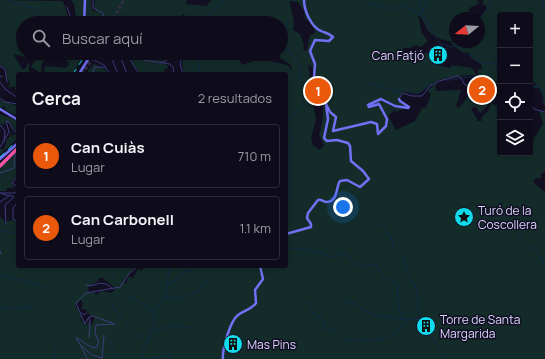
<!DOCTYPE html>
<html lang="es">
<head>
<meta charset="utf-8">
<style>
  body { margin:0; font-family:Manrope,sans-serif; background:#1c1927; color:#f1f3f6 }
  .controls { position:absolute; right:12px; top:12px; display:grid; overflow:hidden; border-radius:4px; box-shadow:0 2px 10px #0003 }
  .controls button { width:36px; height:36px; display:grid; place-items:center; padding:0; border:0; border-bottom:1px solid #2e2b39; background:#0e0b1a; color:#f1f3f6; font:20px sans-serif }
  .compass { position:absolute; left:449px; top:12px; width:36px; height:36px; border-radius:50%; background:#0e0b1a; box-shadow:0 2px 10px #0003; rotate:252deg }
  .you { position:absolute; left:343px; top:207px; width:14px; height:14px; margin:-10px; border:3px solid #fff; border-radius:50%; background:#1a73e8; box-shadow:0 0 0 6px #1a73e833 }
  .badge { display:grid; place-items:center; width:26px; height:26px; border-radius:50%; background:#ea580c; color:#fff; font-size:13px; font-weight:700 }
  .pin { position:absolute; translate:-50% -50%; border:2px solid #fff; box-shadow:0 1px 4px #0006 }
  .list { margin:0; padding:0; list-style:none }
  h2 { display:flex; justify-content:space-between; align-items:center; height:52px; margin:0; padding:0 16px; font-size:17px }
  h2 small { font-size:13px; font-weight:400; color:#9b9ba2 }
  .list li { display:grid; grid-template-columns:26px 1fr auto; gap:12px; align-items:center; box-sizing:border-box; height:64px; margin:0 8px 8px; padding:0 8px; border:1px solid #2e2b39; border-radius:4px }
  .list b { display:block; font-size:15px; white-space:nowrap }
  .list p { margin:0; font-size:13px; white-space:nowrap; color:#9b9ba2 }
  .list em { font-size:13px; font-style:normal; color:#9b9ba2 }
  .icon { flex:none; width:22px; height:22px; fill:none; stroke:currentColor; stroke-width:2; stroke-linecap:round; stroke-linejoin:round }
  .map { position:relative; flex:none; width:545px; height:359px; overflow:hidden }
  .search { position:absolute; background:#0e0b1a; box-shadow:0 2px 10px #0003; left:16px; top:16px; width:272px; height:44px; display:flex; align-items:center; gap:10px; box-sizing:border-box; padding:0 14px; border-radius:22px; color:#9b9ba2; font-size:15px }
  .panel { position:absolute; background:#0e0b1a; box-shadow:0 2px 10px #0003; left:16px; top:72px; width:272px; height:196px; border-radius:4px }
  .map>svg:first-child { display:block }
  .green { fill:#132c2a; fill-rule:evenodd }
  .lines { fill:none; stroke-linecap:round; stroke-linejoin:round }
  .stream { stroke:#112645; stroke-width:1 }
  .highway-tunnel { stroke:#302c43; stroke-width:3.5; stroke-dasharray:3.5 2; stroke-linecap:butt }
  .street { stroke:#3e3d7e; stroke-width:1 }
  .secondary { stroke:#7171f6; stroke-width:2.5 }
  .highway { stroke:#f456a6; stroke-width:3.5 }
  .rail { stroke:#0fdbec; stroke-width:1; stroke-dasharray:6 5; stroke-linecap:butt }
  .labels { text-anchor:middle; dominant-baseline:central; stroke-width:3; stroke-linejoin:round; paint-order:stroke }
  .poi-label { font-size:12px; fill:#d7d3fc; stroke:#120f22; text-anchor:start }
</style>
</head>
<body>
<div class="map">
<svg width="545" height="359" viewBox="0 0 545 359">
  <rect width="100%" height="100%" fill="#120f22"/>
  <g class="green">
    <path d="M 0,0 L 61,1 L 64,3 L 70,23 L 23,23 L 23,53 L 34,53 L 34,55 L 25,57 L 13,54 L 22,69 L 25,69 L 29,62 L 29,74 L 18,74 L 18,89 L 15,90 L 15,86 L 8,88 L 10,84 L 7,78 L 6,68 L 0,65 Z"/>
    <path d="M 71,0 L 91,0 L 91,8 L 94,12 L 97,10 L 94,7 L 95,0 L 187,0 L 186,4 L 207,6 L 211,0 L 478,0 L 476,3 L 480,1 L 478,4 L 469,8 L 470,13 L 475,10 L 468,18 L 467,15 L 455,18 L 455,42 L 479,42 L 479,18 L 482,16 L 487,7 L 482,3 L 484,0 L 545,0 L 545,105 L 542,102 L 544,100 L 539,88 L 530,89 L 530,86 L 537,85 L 536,83 L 530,82 L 530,15 L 500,15 L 500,64 L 496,66 L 500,73 L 500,86 C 493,83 489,79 481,85 L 472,83 L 473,77 L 479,75 L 477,69 L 482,69 L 481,64 L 471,58 L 469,53 L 461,52 L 452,44 L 453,42 C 445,41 432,37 427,29 C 424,23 424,19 418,15 L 422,33 L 428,41 L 421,47 L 416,45 L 410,48 L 403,48 L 404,53 L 430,53 L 429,57 L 438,65 L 450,68 L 452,65 L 472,68 L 477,75 C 452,76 439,76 419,93 L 403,92 L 398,99 L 408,107 L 395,105 L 384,99 L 390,106 L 404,109 L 396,112 L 395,110 L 388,116 L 396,130 L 415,121 L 422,108 L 426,108 L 431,94 L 427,91 L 438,82 L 435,87 L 436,91 L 461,90 L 456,106 L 459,108 L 474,89 L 478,89 L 479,92 L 486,96 L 486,100 L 489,101 L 489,104 L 480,113 L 475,106 L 471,109 L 478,121 L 482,121 L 481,118 L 488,111 L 491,103 L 500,107 L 500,153 L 530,153 L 530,132 L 534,137 L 533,141 L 543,123 L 539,111 L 545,113 L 545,171 L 541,174 L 541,178 L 536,178 L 533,182 L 545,192 L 545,359 L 0,359 L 0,216 L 6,224 L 6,222 L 12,220 L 18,223 L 18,266 L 136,266 L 123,281 L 126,284 L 128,277 L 133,278 L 138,269 L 142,270 L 146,266 L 286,266 L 286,74 L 184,74 L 182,64 L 186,53 L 236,53 L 242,65 L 254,61 L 270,61 L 287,65 L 293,71 L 290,64 L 280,58 L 281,23 L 206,23 L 205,18 L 199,16 L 197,18 L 198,23 L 179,23 L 183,20 L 190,20 L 183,14 L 177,20 L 168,23 L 116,23 L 117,19 L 113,17 L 108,23 L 77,23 L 74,4 ZM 290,1 L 298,2 L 304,11 L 305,19 L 310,22 L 315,31 L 315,33 L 310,35 L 307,50 L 305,51 L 303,49 L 304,45 L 300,34 L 293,30 C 296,17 290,13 290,1 ZM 308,64 L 313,68 C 314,78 317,80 321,88 C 325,94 323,128 319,134 L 324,145 L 320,150 L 313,145 L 311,139 L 316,119 L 312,99 L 315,84 L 311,84 ZM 99,278 L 103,278 L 115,288 L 114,291 L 111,293 L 101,291 L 97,295 L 94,292 L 89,293 L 88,287 L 97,282 ZM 81,300 L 83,305 L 81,309 L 85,309 L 90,315 L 95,316 L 92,325 L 89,323 L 85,325 L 83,321 L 81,322 L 81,314 L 75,305 Z"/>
    <path d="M 40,53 L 46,53 L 46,59 L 41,65 L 42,74 L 31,67 L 35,60 L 39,57 Z"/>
    <path d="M 53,53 L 85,53 L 73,74 L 46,74 L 44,69 L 46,66 L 65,68 L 68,66 L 69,62 L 61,58 L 54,58 Z"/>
    <path d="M 137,53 L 171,53 L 168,55 L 168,59 L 161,63 L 143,58 Z"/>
    <path d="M 132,56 L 167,65 L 168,68 L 164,70 L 165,74 L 141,74 L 131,61 Z"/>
    <path d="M 94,64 L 105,69 L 109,74 L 88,74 L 88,70 Z"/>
    <path d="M 0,100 L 18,106 L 18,116 L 7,111 L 4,106 L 0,108 Z"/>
    <path d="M 0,114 L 18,121 L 18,138 L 0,155 L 0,148 L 4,150 L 7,139 L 10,137 L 11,130 L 12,136 L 17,133 L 9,121 L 5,122 L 4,125 L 0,124 Z"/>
    <path d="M 18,151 L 18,175 L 11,182 L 15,188 L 7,188 L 6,191 L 0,191 L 0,169 Z"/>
  </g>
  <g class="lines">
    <g class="stream">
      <path d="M 8,0 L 14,4 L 21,3 L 28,7 L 35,8 L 40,14"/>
      <path d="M 88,0 L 88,23"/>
      <path d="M 367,0 L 371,6 L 375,4 L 392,9 L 403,5 L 425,17 L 439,43 L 451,47 L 458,46"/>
      <path d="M 419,0 L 423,11"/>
      <path d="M 542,0 L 545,10"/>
      <path d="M 422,14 L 427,0"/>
      <path d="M 42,15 L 50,23"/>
      <path d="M 479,19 L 489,7 L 490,0"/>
      <path d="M 204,23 L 223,0"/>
      <path d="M 281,46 L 290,51 L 301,69 C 298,75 301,78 305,82 L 307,91 L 301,106"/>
      <path d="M 284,46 L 288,20"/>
      <path d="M 458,46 L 460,42"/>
      <path d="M 458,47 L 464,54 L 473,56 L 483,64 L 500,62"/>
      <path d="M 68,53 L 75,58"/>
      <path d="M 199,74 L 199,53"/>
      <path d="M 445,80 C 453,81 462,77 471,77 C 481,77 490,82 500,83"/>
      <path d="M 369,83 L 396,91 L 407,91 L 415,94 L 420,93 L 430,85 L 435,84"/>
      <path d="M 530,88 L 540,87 L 545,101"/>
      <path d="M 286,122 L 300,109"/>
      <path d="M 287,122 L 292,140 L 290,150 L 290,202"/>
      <path d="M 374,222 L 382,226 L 391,238 L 394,248 L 403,256 L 409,277 L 416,288 L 420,319"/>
      <path d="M 0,230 L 18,234"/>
      <path d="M 517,232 C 527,249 538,247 545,266"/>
      <path d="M 290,248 L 312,250 L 333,257 L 345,253 L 359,266 L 376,265 L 385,277 L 397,285 L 399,311 L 404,318 L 408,319"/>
      <path d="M 103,266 L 115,279"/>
      <path d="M 0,275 L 45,286"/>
      <path d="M 168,284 L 173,282 L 184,271 L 191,271 L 198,266"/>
      <path d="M 123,292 L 127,298 L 134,298 L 152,311"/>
      <path d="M 166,298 L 184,298 L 188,294 L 198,292 L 201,286 L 210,280"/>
      <path d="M 300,299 L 308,303 L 314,314 L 321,318 L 326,329 L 336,330 L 345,340 C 359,337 379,343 392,335 C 398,331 402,325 407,320"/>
      <path d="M 342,301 L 356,304 L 363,310 L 374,315 L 405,320"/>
      <path d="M 111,304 L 128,326 L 146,342"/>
      <path d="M 0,307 L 22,309 L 34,305"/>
      <path d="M 408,319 L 421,319 L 428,322 L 433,339 L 445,359"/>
      <path d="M 152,330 C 159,331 162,328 168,327 C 175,326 182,326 190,328"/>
      <path d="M 107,338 L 119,359"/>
      <path d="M 53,359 L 54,348"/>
      <path d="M 140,359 L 152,330 L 152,326 L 155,319 L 153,311 L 159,303 L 165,298 L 169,270 L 175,266"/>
      <path d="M 150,359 C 152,358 168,356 171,355 L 171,359"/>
    </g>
    <g class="highway-tunnel">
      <path d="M 111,23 L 124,0"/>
      <path d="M 82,74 L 96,53"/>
    </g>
    <g class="street">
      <path d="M 93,0 L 93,8 L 103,13 L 104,17 L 102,23"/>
      <path d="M 67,7 L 71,18"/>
      <path d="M 183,23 L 188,23"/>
      <path d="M 113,53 L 113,62 L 118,74"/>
      <path d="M 121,53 L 121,58 L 127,74"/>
      <path d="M 134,53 L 144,60 L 170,64 L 173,67 L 174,74"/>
      <path d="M 134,53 L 129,58 L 139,74"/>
      <path d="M 90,58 L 104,65 L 110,74"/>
      <path d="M 94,58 L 98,53"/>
      <path d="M 102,58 L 109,53"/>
      <path d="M 160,63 L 165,62 L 174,53"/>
      <path d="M 0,66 L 5,69 L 7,82"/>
      <path d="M 92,74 L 95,67 L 105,67"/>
      <path d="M 183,74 L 180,64 L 184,53"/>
      <path d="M 0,76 L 2,77"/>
      <path d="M 0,82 L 5,89 L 18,98"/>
      <path d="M 0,98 L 5,102 L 18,104"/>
      <path d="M 399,99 L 403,93 L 412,96 L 422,96 L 430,86 L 439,81 L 458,76 L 461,78 L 465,85 L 485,87 L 491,95 L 500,91"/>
      <path d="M 530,103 L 534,109 L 545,112"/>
      <path d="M 0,125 L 5,131 L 4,142"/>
      <path d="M 0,147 L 9,132 L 6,121 L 9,122 L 14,131 L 18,133"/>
      <path d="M 0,173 L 14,168 L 15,154"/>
      <path d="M 18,176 L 12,183 L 18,187"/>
      <path d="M 0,193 L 9,196 L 0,202"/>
      <path d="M 1,193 L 14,193 L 18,191"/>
      <path d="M 18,202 L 13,208 L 13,219 L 18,222"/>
      <path d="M 6,224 L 5,205 L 14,197 L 9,195"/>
      <path d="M 0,251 L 1,254"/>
      <path d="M 86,285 L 91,286 C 100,283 103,281 112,288"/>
      <path d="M 82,313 L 84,315 L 87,313"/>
      <path d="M 89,318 L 90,321 L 89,337"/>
      <path d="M 82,346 L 92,355 L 102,358 L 104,335"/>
      <path d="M 87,359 C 87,357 78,340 76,338 C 85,341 85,346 96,348 L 99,342 L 95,333 L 96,325 L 115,324 L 93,316 L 89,317 L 85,324 L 76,303 L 86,293 L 120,287 L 129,274 L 138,266"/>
    </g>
    <g class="secondary">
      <path d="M 84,23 L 85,0"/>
      <path d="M 66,74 L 72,74"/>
      <path d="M 79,74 L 92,53"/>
      <path d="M 326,104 L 330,112 L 336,117 L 333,131 L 371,122 L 377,124 L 378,134 L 386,126 L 387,119 L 379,104 L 369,107 L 368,105 L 381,99 L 395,106 L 408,108 L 409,107 L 400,101 L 399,99"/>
      <path d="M 0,109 L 18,120"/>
      <path d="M 0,159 L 18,143"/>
      <path d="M 286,234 L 311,227 L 311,224 L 307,218 L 308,213 L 318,200 C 322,199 323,202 327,202 C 338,202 336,186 340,181 L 347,180 L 360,187 L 369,179 L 363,171 L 351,161 L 350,146 L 348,143 L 337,140 L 327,141 L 324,138 L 328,119 L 324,89 L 314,77 L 315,64 L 310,51 L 315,40 L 329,41 L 333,37 C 329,33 325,33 321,31 C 311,27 304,10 304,0"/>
      <path d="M 223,359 C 222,350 230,321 238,315 C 244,310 251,310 256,303 L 255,290 L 263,279 L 260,266"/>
    </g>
    <path class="highway" d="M 0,166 L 18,148"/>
    <g class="rail">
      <path d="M 73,74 L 84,57"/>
      <path d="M 0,157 L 18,140"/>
    </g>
  </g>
  <defs>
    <symbol id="building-disc" viewBox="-11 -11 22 22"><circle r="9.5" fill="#0fdbec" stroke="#120f22"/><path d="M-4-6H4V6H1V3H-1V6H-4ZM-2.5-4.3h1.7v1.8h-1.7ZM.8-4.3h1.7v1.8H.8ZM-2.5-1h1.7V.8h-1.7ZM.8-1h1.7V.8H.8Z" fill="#111"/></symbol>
    <symbol id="sight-disc" viewBox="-11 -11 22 22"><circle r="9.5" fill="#0fdbec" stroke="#120f22"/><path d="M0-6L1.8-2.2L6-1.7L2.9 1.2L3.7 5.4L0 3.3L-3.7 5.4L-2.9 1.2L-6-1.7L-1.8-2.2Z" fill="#111"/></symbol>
  </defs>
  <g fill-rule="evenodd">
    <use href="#building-disc" x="427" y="44" width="22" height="22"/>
    <use href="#sight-disc" x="453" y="206" width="22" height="22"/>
    <use href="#building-disc" x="415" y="315" width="22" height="22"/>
    <use href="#building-disc" x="222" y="333" width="22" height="22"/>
  </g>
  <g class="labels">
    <g class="poi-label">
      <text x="424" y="55" text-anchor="end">Can Fatjó</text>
      <text x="478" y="210">Turó de la<tspan x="478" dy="14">Coscollera</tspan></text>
      <text x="440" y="319">Torre de Santa<tspan x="440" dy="14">Margarida</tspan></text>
      <text x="247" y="344">Mas Pins</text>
    </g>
  </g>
</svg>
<div class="controls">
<button>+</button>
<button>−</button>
<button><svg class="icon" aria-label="locate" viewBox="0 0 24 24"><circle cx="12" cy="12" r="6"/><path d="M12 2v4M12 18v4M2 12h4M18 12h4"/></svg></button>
<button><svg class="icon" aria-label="layers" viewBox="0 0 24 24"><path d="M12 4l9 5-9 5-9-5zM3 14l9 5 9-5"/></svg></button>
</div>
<svg class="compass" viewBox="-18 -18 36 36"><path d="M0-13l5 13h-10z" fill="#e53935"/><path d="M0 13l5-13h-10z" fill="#9b9ba2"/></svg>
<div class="you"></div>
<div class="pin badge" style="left:318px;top:91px">1</div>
<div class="pin badge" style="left:482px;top:90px">2</div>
<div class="search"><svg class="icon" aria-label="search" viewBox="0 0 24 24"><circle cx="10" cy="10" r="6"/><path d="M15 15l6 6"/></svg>Buscar aquí</div>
<section class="panel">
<h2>Cerca<small>2 resultados</small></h2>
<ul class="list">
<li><span class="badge">1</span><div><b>Can Cuiàs</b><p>Lugar</p></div><em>710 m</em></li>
<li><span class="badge">2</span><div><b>Can Carbonell</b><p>Lugar</p></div><em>1.1 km</em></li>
</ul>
</section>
</div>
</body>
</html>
